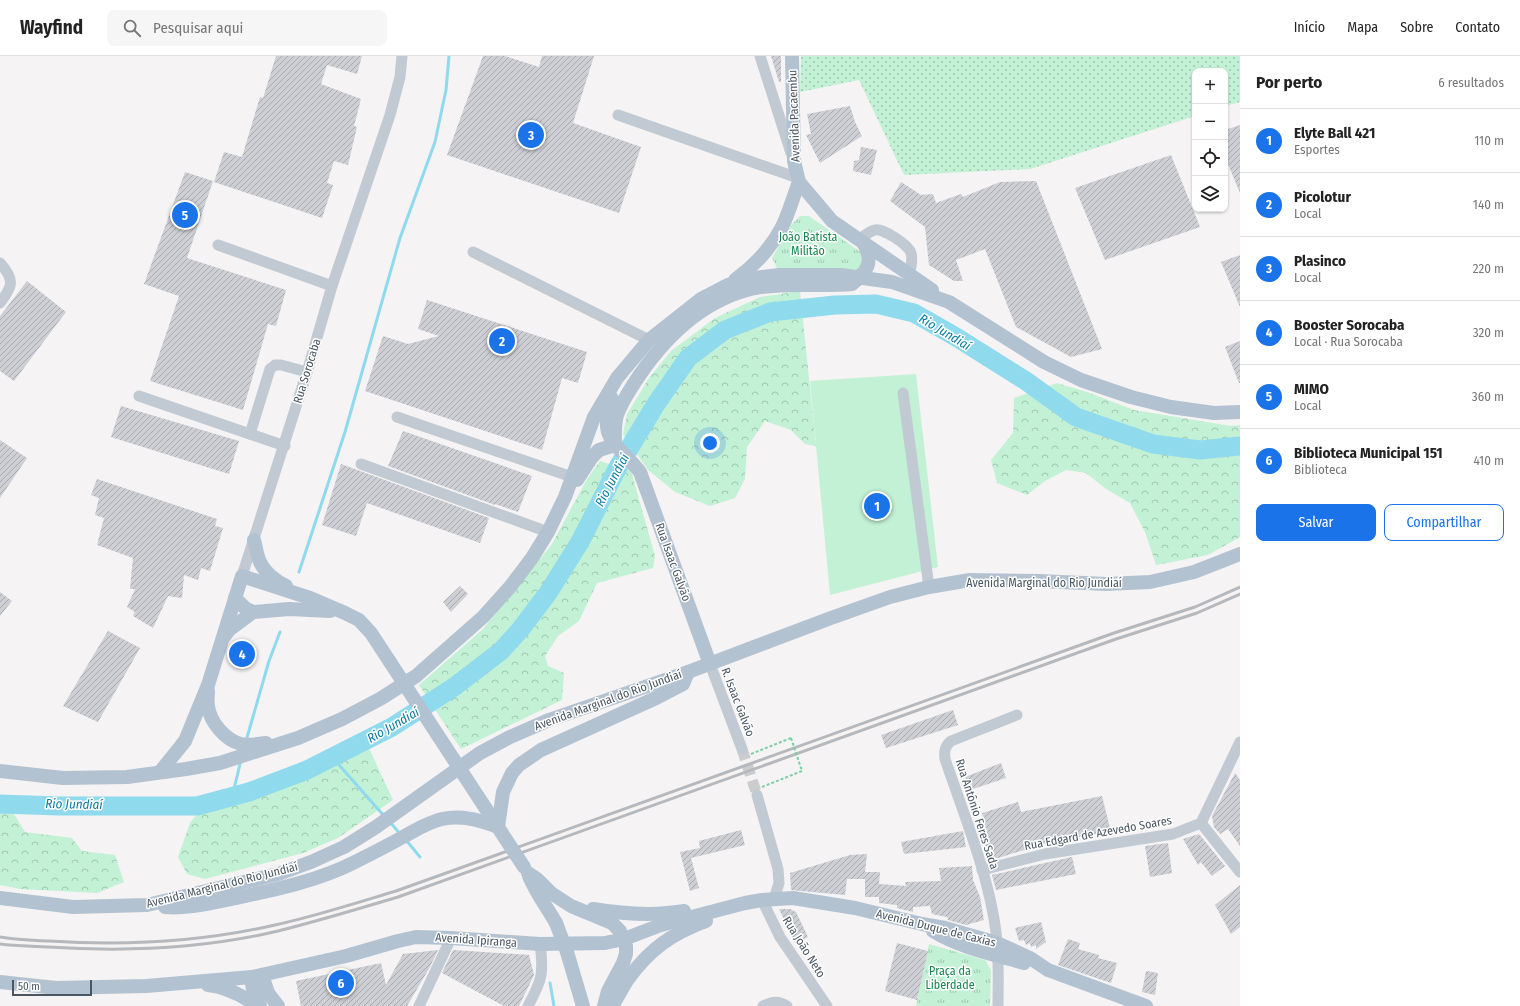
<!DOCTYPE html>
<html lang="pt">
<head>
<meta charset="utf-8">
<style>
  body { margin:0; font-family:"Fira Sans Condensed",sans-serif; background:#f6f6f6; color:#222 }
  .controls { position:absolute; right:12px; top:12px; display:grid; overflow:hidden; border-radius:8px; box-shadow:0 1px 3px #0004 }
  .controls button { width:36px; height:36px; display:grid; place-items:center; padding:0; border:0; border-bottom:1px solid #e0e0e0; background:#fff; color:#222; font:20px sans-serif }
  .scale { position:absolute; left:12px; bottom:10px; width:80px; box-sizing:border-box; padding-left:4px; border:2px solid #4a5661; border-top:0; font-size:11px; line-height:14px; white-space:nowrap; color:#4a5661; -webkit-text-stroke:3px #fff; paint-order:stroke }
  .you { position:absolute; left:710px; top:387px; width:14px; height:14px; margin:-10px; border:3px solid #fff; border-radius:50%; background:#1a73e8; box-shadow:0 0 0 6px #1a73e833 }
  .badge { display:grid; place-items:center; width:26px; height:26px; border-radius:50%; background:#1a73e8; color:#fff; font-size:13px; font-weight:700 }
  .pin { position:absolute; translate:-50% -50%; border:2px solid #fff; box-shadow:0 1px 4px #0006 }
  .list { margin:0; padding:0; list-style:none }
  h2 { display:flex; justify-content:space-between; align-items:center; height:52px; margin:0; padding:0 16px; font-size:17px }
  h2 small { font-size:13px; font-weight:400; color:#767676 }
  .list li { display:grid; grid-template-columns:26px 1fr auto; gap:12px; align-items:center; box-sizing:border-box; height:64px; padding:0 16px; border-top:1px solid #e0e0e0 }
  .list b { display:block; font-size:15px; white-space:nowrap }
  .list p { margin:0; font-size:13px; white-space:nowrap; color:#767676 }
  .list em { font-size:13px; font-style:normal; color:#767676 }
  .actions { display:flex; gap:8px; padding:12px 16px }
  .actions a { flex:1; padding:9px 0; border:1px solid #1a73e8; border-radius:8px; text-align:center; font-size:14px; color:#1a73e8 }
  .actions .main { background:#1a73e8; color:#fff }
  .icon { flex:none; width:22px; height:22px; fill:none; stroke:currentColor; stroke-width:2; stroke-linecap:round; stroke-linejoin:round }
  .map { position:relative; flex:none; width:1240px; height:950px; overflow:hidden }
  header { display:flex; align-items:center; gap:24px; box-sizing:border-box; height:56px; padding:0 20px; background:#fff; border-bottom:1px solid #e0e0e0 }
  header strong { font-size:19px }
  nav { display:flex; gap:22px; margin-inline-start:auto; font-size:14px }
  .search { width:280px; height:36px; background:#f6f6f6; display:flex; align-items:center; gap:10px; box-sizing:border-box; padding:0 14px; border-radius:8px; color:#767676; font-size:15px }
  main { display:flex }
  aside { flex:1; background:#fff }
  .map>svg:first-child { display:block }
  .grass { fill:url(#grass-dots) }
  .forest { fill:url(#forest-crowns) }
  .park { fill:url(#park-tufts) }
  .pitch { fill:#c3f1d5 }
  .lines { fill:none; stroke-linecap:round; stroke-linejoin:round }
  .stream { stroke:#90daee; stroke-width:3 }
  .river { stroke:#90daee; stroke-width:19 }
  .building { fill:url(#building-hatch) }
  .minor-tunnel { stroke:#caccce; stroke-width:11; stroke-dasharray:11 5.5; stroke-linecap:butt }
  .path { stroke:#7ad0a6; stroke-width:2; stroke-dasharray:3 2; stroke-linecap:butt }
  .minor { stroke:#c1cad2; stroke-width:11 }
  .major { stroke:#b3c2d1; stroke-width:14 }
  .rail { stroke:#b5b8bd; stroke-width:3 }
  .path-bridge { stroke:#7ad0a6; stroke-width:2; stroke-dasharray:3 2; stroke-linecap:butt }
  .major-bridge { stroke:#b3c2d1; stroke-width:14 }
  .labels { text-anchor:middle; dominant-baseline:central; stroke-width:3; stroke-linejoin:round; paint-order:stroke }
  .street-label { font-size:12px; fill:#4a5661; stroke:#fff }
  .park-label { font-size:12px; fill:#17864f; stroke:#fff }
  .water-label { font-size:13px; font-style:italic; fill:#0c7c9b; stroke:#fff }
</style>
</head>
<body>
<header>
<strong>Wayfind</strong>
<div class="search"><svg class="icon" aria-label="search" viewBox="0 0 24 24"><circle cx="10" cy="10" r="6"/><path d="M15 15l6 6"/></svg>Pesquisar aqui</div>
<nav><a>Início</a><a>Mapa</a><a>Sobre</a><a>Contato</a></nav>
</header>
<main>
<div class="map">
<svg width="1240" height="950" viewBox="0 0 1240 950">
  <defs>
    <pattern id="grass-dots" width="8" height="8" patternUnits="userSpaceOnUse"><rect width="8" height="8" fill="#c3f1d5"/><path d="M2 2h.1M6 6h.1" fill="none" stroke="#a0c6b0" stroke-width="1.8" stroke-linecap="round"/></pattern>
    <pattern id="forest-crowns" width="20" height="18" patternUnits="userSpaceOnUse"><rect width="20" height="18" fill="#c3f1d5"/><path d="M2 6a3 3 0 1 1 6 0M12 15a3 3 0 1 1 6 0" fill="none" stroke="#a0c6b0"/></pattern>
    <pattern id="park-tufts" width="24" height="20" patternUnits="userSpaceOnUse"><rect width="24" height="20" fill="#c3f1d5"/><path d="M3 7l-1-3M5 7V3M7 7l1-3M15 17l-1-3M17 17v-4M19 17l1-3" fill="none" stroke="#a0c6b0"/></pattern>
    <pattern id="building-hatch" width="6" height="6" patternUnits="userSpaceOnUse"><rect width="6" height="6" fill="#cdcfd5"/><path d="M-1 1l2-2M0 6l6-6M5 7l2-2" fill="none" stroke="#a8abb0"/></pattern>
  </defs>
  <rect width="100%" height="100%" fill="#f5f3f3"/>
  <path class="grass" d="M 801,0 L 1240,0 L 1240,46 L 1225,50 L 1225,15 L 1195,15 L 1195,60 L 1030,113 L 904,119 L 859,24 L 800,36 Z"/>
  <g class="forest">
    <path d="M 800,235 L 816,390 L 805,388 L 791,374 L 765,365 L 747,391 L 745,423 L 735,442 L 710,450 L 675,436 L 648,414 L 623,378 L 627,358 L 649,322 L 671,295 L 715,262 L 760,241 Z"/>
    <path d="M 1057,327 L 1087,336 L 1134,354 L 1231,370 L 1240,369 L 1240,481 L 1208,499 L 1156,509 L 1145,476 L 1130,447 L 1106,433 L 1086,417 L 1066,414 L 1045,425 L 1027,439 L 997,427 L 991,404 L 1013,377 L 1014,342 Z"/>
    <path d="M 600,405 L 609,408 L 630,411 L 655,500 L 653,512 L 597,527 L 579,565 L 558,580 L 545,600 L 548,610 L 564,617 L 562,644 L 461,693 L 419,629 L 483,573 L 552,488 L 587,423 Z"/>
    <path d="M 367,688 L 393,744 L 338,782 L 303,797 L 205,823 L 187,818 L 178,801 L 190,767 L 201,753 L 229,751 L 247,740 L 305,719 Z"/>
    <path d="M 0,756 L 14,758 L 25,776 L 72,782 L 82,795 L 115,799 L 124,826 L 97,837 L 20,833 L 0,829 Z"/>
  </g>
  <g class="park">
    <path d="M 800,160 L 809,160 L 862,197 L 861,209 L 858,215 L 777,212 L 772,202 L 792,168 Z"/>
    <path d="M 929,888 L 985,904 L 991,914 L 990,950 L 916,950 Z"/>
  </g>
  <path class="pitch" d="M 916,318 L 938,511 L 830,539 L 810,325 Z"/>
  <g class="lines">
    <g class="stream">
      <path d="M 299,516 L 345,376 L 400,182 L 435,86 L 446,34 L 449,0"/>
      <path d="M 246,685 L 269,605 L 280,576"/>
      <path d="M 332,701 L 385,761"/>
      <path d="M 232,741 L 241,704"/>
      <path d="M 390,766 L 401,779"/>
      <path d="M 406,784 L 420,801"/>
      <path d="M 550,927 L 554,950"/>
    </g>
    <path class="river" d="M 0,748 L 59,750 L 197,750 L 249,736 L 307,714 L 392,671 L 454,631 L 501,595 L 520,574 L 548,537 L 580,486 L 618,411 L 656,348 L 688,302 L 725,274 L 770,256 L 835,249 L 876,248 L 914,257 L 956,281 L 1026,325 L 1076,361 L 1153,388 L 1200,394 L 1240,390"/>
  </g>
  <g class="building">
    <path d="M 276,0 L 362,0 L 357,18 L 327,9 L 321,28 L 361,43 L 354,70 L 357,71 L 348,109 L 334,105 L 327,127 L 333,129 L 322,162 L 214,126 L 224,96 L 242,101 L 260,41 L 263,42 Z"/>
    <path d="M 483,0 L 505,0 L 539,11 L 542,0 L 594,0 L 573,67 L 641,91 L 619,157 L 447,99 Z"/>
    <path d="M 771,0 L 781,0 L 781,26 L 779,26 Z"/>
    <path d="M 850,50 L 855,66 L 862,80 L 820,107 L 806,79 L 811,78 L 807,58 Z"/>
    <path d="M 1240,69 L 1240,137 L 1225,101 L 1225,74 Z"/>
    <path d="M 861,91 L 877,94 L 871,119 L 853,115 L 854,105 L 859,104 Z"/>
    <path d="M 1171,99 L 1200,171 L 1105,204 L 1075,132 Z"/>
    <path d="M 185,116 L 213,125 L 187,202 L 286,234 L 276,270 L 268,268 L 243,354 L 150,325 L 179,240 L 144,228 Z"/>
    <path d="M 1036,125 L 1102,293 L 1071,301 L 1016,271 L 985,193 L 956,204 L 963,225 L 954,225 L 929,209 L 925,171 L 890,145 L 901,126 L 921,139 L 933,138 L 936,147 L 961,138 L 963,141 L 1000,126 Z"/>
    <path d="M 1240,199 L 1240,251 L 1221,206 Z"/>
    <path d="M 27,225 L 66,256 L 14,325 L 0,315 L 0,260 Z"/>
    <path d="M 427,244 L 587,296 L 578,327 L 562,322 L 542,394 L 365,335 L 383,280 L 408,288 L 439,280 L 418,273 Z"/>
    <path d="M 1240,285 L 1240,327 L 1239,327 L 1225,291 Z"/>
    <path d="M 121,350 L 239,385 L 229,418 L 111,381 Z"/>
    <path d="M 403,375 L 532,420 L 518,456 L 495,448 L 495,449 L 388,410 Z"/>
    <path d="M 0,384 L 27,402 L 0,442 Z"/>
    <path d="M 341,408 L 489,462 L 480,487 L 367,447 L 356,480 L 322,469 Z"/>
    <path d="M 97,423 L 217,463 L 215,470 L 223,472 L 210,515 L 201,512 L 198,524 L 184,519 L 182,542 L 168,540 L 153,572 L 133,560 L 135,556 L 127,551 L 135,533 L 130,533 L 133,502 L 97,489 L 104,462 L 95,459 L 99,442 L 91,439 Z"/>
    <path d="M 460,530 L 468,538 L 451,556 L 443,546 Z"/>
    <path d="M 0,536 L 12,545 L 0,560 Z"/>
    <path d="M 108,575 L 140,592 L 98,666 L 63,650 Z"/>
    <path d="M 239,592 L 247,594 L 245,603 L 237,601 Z"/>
    <path d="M 953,654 L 958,669 L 886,692 L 881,679 Z"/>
    <path d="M 1001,707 L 1006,722 L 970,734 L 965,721 Z"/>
    <path d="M 1235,717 L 1240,724 L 1240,790 L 1228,773 L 1220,778 L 1214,771 L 1212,760 Z"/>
    <path d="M 1102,740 L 1111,776 L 1078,781 L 1043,788 L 995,803 L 988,801 L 984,789 L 990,787 L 982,757 L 1018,746 L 1021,756 Z"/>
    <path d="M 741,774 L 745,789 L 691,802 L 699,832 L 690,835 L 680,796 L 700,792 L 699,785 Z"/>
    <path d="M 963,775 L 966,791 L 904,798 L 901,786 Z"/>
    <path d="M 1199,778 L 1225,810 L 1212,820 L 1201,806 L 1198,809 L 1183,783 Z"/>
    <path d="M 1168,787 L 1172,817 L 1150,821 L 1145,790 Z"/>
    <path d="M 867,798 L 865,816 L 880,816 L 879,828 L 906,830 L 905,826 L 941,825 L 939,812 L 972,810 L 973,824 L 980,841 L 984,864 L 966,869 L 948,864 L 947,861 L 932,858 L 930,850 L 913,851 L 913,856 L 897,852 L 897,849 L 879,847 L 879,841 L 865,841 L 865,822 L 865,823 L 847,823 L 845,839 L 791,834 L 790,817 L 850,799 Z"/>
    <path d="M 1072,801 L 1076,818 L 996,834 L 992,819 Z"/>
    <path d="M 1240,829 L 1240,871 L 1231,878 L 1215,849 Z"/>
    <path d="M 779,853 L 790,853 L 796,856 L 808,881 L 795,887 Z"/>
    <path d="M 1041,866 L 1046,886 L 1036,893 L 1036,889 L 1031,891 L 1030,887 L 1026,889 L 1024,884 L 1019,885 L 1015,872 Z"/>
    <path d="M 1068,883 L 1080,887 L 1078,893 L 1099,899 L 1098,902 L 1117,907 L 1111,927 L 1058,909 Z"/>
    <path d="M 897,887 L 928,895 L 917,944 L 885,935 Z"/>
    <path d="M 438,894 L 430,911 L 407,950 L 301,950 L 296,925 L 381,907 L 386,929 L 403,898 Z"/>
    <path d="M 453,894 L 529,899 L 534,919 L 519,950 L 504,950 L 442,917 Z"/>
    <path d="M 1146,915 L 1158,917 L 1155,939 L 1142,936 Z"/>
  </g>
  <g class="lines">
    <path class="minor-tunnel" d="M 742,693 L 757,739"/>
    <g class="path">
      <path d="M 751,698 L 791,682"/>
      <path d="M 762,731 L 802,715"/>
    </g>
    <g class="minor">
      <path d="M 760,0 L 791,97"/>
      <path d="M 618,59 L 798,122"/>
      <path d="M 859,184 C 863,181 869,175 875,174 C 883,172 909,189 911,197 C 913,204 911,212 909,219"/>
      <path d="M 218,189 L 332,230"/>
      <path d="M 473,196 L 649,284"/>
      <path d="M 0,207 C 15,224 13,230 0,247"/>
      <path d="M 903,337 L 929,531"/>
      <path d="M 139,340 L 285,390"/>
      <path d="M 397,361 L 572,421"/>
      <path d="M 250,378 L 270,313 L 275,309 L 281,309 L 307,316"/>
      <path d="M 361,408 L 548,476"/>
      <path d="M 242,520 L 307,316 L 332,230 L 390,59 L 400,21 L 402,0"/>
      <path d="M 710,608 L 742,693"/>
      <path d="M 757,739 L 778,813 L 779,827 L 774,843"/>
      <path d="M 1201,767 L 1240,816"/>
      <path d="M 982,814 L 1045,798 L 1173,778 L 1201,767 L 1240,686"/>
      <path d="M 762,844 L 780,881 L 827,950"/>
      <path d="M 419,950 L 451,882"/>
      <path d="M 528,950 C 542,924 544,918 540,888"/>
      <path d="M 763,950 C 772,946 778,944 787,950"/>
      <path d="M 998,950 C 998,929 999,907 997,886 C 992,827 964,759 945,703 C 944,695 945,690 951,685 L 1017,659"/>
    </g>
    <g class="major">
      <path d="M 792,0 L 794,105 L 799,126 L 832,165 L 932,234"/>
      <path d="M 735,224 C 754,210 771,192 782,171 C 789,157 793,141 799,126"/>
      <path d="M 611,341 C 598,386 616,385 640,416 L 710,608"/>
      <path d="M 615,389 C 615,380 614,369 617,359 C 622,345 631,332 639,320 C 667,279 705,243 755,232 C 787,226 819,231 852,228 C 867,216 874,206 864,188"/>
      <path d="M 577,424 L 592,401 L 599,394 L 615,389"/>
      <path d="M 254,484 C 256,491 257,500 260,506 C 265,517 277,526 286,530"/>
      <path d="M 235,542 L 245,552 L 253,556 L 289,553 L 330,555"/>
      <path d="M 223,582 L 229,574 L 253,556"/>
      <path d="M 208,635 C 208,640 207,645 208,650 C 210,666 225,684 241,688 C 249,690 257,688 266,687"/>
      <path d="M 0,715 L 63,722 L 127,721 L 186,713 L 220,707 L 298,682 L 342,663 L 380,643 L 416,620 L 483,561 L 510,531 L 532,502 L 548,476 L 565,441 L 594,361 L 617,322 L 649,284 L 701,243 L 728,229 L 754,222 L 779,219 L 841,219 L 892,226 L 949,246 L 1044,306 L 1081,324 L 1131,341 L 1171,351 L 1214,357 L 1240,356"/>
      <path d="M 160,716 L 185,685 L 208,629 L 242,520 L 310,542 L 345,557 L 359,564 L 371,577 L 390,606"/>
      <path d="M 528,817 L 537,823 L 551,837 L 571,850 L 612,867 L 620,875 L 626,890 L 626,898 L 623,907 L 608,935 L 604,950"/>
      <path d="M 529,820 C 536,837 547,851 556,867"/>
      <path d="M 0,842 L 73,851 L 147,849 L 278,818 L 311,806 L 344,791 L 376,771 L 480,697 L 510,681 L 549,664 L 688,616 L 831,562 L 890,541 L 929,531 L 970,524 L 1039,525 L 1106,528 L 1150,526 L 1194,516 L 1240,498"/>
      <path d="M 165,851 C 186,853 210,847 231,843 C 272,834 315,826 353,807 C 369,799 385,791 401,782 C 414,775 428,766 442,763 C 462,759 480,764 498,771 L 503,736 L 512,717 L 519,709 L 541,694 L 656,642 L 683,628 L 688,616"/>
      <path d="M 593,853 C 623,858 655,860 684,855"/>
      <path d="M 933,875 C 961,892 993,898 1024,907"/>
      <path d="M 567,896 L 583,950"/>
      <path d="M 262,919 L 268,937 L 278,950"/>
      <path d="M 252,921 C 251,932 255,940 260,950"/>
      <path d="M 0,926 L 56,932 L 146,930 L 252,921 L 346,900 L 398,885 L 416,881 L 451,882 L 540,888 L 605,887 L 624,883 L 661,869 L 745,847 L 762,844 L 793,842 L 855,852 L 922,868 L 945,872 L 997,887 L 1030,902 L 1048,914 L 1146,950"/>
      <path d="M 208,929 C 227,931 242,939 257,950"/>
      <path d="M 612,950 C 618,941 622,932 628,923 C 650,893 671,878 706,865"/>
    </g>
    <g class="rail">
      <path d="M 0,881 C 16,884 32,884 49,885 C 124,890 201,886 275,869 C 316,860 356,847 396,835 L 1114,577 L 1195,551 L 1240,531"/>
      <path d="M 0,888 C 16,890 32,890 48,891 C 125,896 203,893 278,875 C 318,865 358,853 398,841 L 1116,583 L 1197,557 L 1240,538"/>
    </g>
    <path class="path-bridge" d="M 791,682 L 802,715"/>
    <g class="major-bridge">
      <path d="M 390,606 L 524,811"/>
      <path d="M 556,867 L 567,896"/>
    </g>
  </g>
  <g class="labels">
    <g class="street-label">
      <text transform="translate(794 60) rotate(-92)">Avenida Pacaembu</text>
      <text transform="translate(307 315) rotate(-73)">Rua Sorocaba</text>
      <text transform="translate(673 506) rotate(70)">Rua Isaac Galvão</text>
      <text x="1044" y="527">Avenida Marginal do Rio Jundiaí</text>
      <text transform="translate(608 644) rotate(-20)">Avenida Marginal do Rio Jundiaí</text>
      <text transform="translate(738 646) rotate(69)">R. Isaac Galvão</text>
      <text transform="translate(977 758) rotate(72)">Rua Antônio Feres Sada</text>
      <text transform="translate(1098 777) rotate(-10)">Rua Edgard de Azevedo Soares</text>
      <text transform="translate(222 829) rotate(-14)">Avenida Marginal do Rio Jundiaí</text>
      <text transform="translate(936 872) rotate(14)">Avenida Duque de Caxias</text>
      <text transform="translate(476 884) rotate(4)">Avenida Ipiranga</text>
      <text transform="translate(804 891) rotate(58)">Rua João Neto</text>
    </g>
    <g class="park-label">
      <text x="808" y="181">João Batista<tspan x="808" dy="14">Militão</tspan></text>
      <text x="950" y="915">Praça da<tspan x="950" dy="14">Liberdade</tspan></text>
    </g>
    <g class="water-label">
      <text transform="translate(945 276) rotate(31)">Rio Jundiaí</text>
      <text transform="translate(612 424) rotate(-62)">Rio Jundiaí</text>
      <text transform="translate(393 669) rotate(-30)">Rio Jundiaí</text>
      <text transform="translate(74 748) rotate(1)">Rio Jundiaí</text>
    </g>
  </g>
</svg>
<div class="controls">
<button>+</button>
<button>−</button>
<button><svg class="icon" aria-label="locate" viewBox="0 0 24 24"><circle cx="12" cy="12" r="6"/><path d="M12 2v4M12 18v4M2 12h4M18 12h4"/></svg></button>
<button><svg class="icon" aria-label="layers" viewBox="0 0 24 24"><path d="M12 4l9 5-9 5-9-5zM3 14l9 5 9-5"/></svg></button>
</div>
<div class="scale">50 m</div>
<div class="you"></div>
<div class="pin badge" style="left:877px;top:450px">1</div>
<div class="pin badge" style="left:502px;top:285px">2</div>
<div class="pin badge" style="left:531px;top:79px">3</div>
<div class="pin badge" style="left:242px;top:598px">4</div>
<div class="pin badge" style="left:185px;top:159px">5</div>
<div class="pin badge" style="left:341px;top:927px">6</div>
</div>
<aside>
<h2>Por perto<small>6 resultados</small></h2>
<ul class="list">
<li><span class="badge">1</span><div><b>Elyte Ball 421</b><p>Esportes</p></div><em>110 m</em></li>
<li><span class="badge">2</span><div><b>Picolotur</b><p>Local</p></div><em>140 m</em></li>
<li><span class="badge">3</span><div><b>Plasinco</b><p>Local</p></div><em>220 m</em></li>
<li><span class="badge">4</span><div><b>Booster Sorocaba</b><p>Local · Rua Sorocaba</p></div><em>320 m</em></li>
<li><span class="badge">5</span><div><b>MIMO</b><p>Local</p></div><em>360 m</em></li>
<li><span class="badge">6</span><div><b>Biblioteca Municipal 151</b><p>Biblioteca</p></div><em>410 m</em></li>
</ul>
<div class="actions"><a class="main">Salvar</a><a>Compartilhar</a></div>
</aside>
</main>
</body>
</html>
